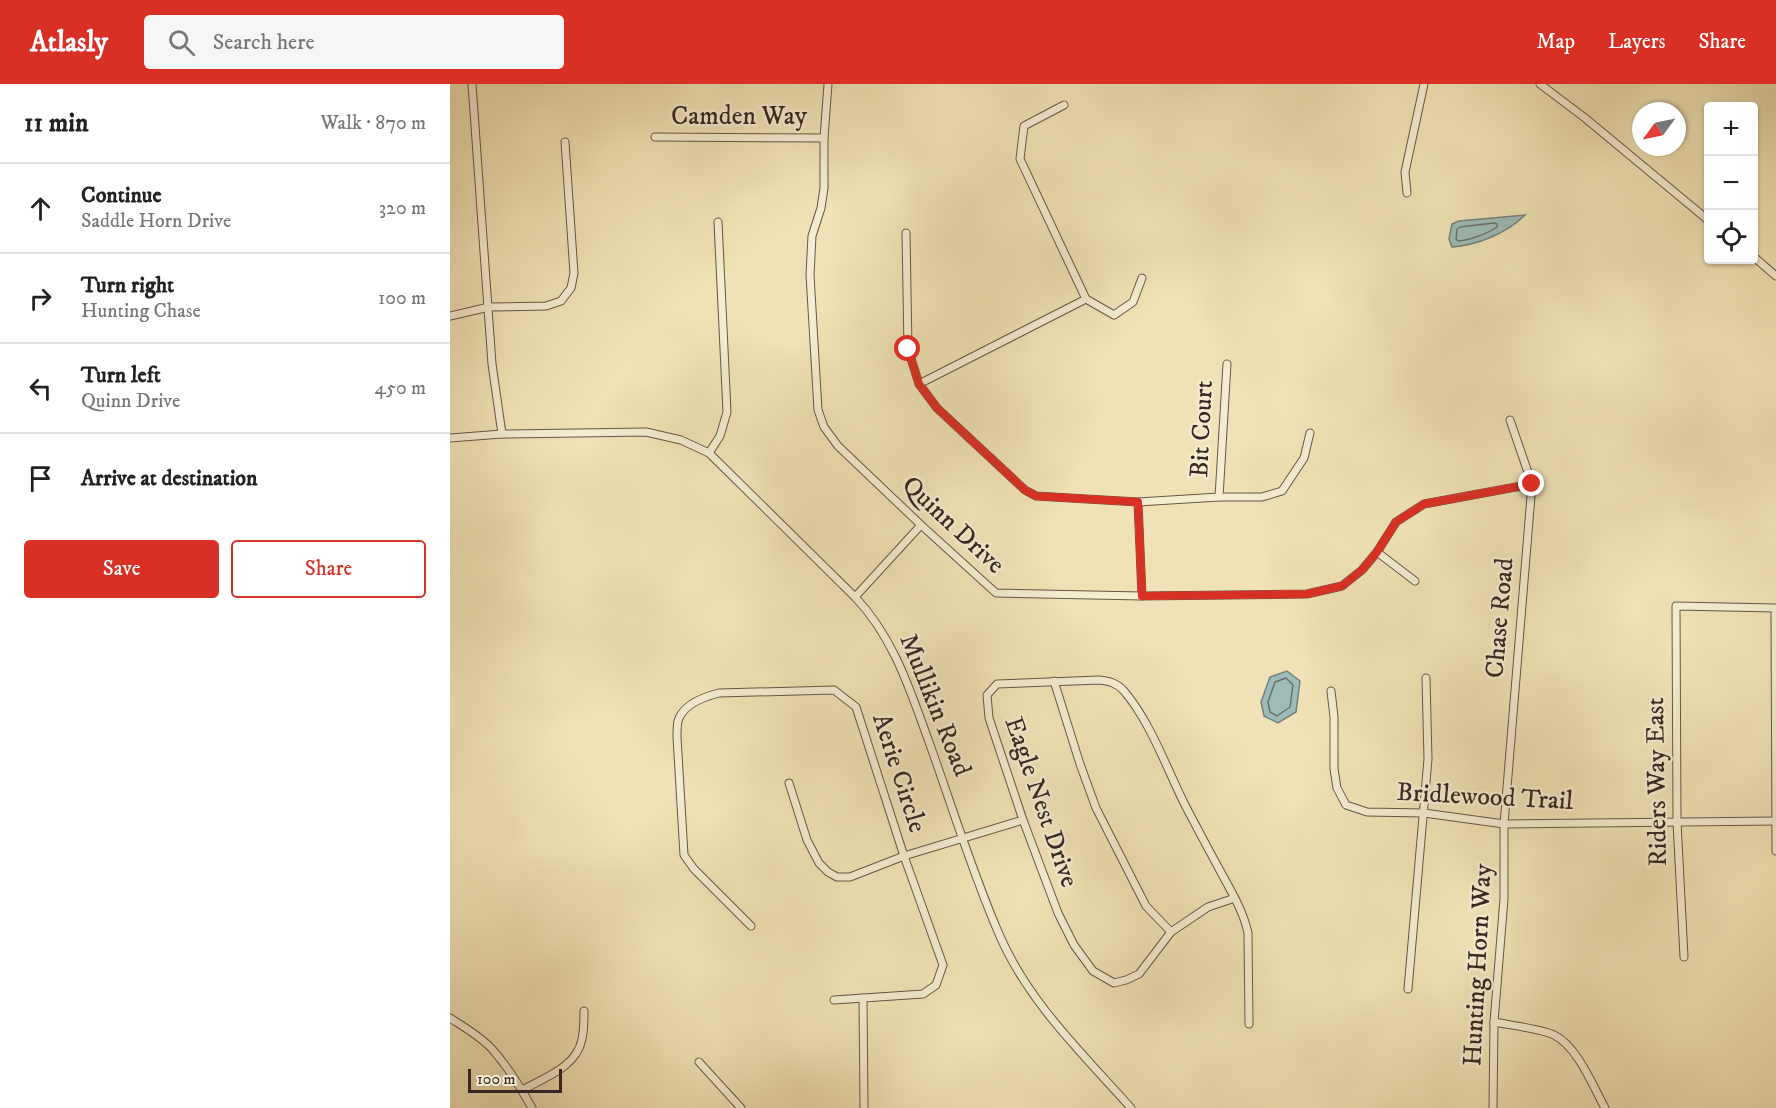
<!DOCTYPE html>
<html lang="en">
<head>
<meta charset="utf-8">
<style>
  body { margin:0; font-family:"IM FELL DW Pica",serif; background:#f6f6f6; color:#222 }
  .controls { position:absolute; right:18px; top:18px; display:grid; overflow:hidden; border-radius:6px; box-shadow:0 2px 4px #0004 }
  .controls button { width:54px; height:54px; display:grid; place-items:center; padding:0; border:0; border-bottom:2px solid #e0e0e0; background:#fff; color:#222; font:30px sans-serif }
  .compass { position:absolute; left:1182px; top:18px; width:54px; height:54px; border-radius:50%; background:#fff; box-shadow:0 2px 4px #0004; rotate:237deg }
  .scale { position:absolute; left:18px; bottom:15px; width:94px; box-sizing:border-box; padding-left:6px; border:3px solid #382821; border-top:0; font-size:16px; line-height:21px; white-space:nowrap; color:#382821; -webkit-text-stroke:4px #f5ecd0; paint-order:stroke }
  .stop { position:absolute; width:18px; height:18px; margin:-14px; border:4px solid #d93025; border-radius:50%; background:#fff }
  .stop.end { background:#d93025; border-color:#fff; box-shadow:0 2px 6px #0008 }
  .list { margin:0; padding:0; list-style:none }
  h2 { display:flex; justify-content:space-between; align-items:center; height:78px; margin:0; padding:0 24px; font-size:26px }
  h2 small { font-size:20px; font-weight:400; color:#767676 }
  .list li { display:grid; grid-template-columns:39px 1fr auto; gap:18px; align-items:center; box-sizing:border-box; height:90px; padding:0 24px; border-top:2px solid #e0e0e0 }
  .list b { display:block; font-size:22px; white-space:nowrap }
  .list p { margin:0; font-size:20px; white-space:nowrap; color:#767676 }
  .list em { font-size:20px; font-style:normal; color:#767676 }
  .actions { display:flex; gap:12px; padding:18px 24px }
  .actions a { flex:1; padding:14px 0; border:2px solid #d93025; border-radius:6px; text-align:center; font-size:21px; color:#d93025 }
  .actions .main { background:#d93025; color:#fff }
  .icon { flex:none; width:33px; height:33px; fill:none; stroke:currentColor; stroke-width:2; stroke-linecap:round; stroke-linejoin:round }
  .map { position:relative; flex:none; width:1326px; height:1024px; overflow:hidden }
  header { display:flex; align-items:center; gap:36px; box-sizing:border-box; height:84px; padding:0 30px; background:#d93025; color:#fff }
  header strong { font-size:28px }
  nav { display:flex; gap:33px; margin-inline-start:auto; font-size:21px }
  .search { width:420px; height:54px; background:#f6f6f6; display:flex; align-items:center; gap:15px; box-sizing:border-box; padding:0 21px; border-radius:6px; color:#767676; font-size:22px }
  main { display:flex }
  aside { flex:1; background:#fff }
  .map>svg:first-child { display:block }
  .water { fill:#9dbcb7; stroke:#75817b; stroke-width:1.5 }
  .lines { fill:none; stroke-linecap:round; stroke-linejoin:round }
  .shore { stroke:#6a726c; stroke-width:1.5 }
  .minor-casing { stroke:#665646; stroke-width:9 }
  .minor { stroke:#f5ecd0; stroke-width:7 }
  .route { stroke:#d93025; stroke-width:8 }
  .labels { text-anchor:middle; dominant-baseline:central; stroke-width:4.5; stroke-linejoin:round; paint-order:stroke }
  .street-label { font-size:26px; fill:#382821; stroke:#f5ecd0 }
</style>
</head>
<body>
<header>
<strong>Atlasly</strong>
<div class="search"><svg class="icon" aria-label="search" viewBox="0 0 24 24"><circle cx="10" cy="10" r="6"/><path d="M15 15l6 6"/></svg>Search here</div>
<nav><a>Map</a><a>Layers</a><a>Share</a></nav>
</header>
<main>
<aside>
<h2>11 min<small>Walk · 870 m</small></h2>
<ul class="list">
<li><svg class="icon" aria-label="ahead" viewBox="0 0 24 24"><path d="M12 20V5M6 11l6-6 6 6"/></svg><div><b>Continue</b><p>Saddle Horn Drive</p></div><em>320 m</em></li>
<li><svg class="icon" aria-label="right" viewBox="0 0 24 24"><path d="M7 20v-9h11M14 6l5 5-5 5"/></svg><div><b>Turn right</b><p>Hunting Chase</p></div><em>100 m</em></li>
<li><svg class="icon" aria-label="left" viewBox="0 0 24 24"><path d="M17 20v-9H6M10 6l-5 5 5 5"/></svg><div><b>Turn left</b><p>Quinn Drive</p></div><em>450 m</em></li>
<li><svg class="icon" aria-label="arrive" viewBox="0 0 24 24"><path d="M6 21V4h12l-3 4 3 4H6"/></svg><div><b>Arrive at destination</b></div></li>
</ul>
<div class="actions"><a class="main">Save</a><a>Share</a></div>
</aside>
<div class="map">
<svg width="1326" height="1024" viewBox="0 0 1326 1024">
  <rect width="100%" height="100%" fill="#f0e2b6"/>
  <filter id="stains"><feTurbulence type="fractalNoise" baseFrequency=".00333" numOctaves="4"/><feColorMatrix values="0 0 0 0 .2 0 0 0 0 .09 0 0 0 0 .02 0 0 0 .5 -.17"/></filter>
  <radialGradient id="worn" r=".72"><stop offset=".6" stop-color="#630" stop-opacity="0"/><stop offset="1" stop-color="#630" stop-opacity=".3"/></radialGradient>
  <g class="water">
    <path d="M 1075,131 C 1057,149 1028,161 1002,163 L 999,155 L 1002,140 L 1009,137 Z"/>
    <path d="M 837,587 L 850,597 L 846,628 L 828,639 L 814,632 L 811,618 L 820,593 Z"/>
  </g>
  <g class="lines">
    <g class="shore">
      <path d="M 1044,139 L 1047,140 L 1047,143 C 1037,150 1020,156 1008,157 L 1006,155 L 1007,145 L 1010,143 Z"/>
      <path d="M 836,594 L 843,601 L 840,623 L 827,632 L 820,628 L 818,618 L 825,598 Z"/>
    </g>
    <defs>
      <g id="minor">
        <path d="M 22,0 L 42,280 L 52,350"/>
        <path d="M 378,0 L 374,54 L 374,104 L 371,124 L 362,152 L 360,191 L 368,326 L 374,343 L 388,362 L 471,441 L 546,509 L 692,512 L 857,510 L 892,502 L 912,486 L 927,468 L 946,438 L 974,420 L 1082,400"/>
        <path d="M 1090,0 L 1135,34 L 1258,136"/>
        <path d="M 614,21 L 574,42 L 570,75 L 636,215 L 664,231 L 683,218 L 692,194"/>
        <path d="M 205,53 L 374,54"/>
        <path d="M 957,109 L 955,88 L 974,0"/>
        <path d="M 456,149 L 458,265 L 469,300 L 487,324 L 575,406 L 586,412 L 688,418 L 769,413 L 812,413 L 832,407 L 854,374 L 860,349"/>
        <path d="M 1304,173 L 1326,192"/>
        <path d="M 0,232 L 39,223 L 96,222 L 111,217 L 121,204 L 124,189 L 115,58"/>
        <path d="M 469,300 L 636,215"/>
        <path d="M 0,354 L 52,350 L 196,348 L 231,356 L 259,369 L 405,513 C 444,554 460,606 479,658 C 502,722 522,788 549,850 C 578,918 633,970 681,1024"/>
        <path d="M 259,369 L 270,352 L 277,328 L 268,138"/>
        <path d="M 769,413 L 777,280"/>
        <path d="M 688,418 L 692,512"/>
        <path d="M 927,468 L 965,497"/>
        <path d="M 405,513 L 471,441"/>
        <path d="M 604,597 L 630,680 L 646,724 L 696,822 L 721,848"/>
        <path d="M 881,607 L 884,633 L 884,685 L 887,704 L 896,721 L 917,728 L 974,729 L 1054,740 L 1326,737"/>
        <path d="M 339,699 L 357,756 L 369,779 L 378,788 L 387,793 L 400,793 L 454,772 L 573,736"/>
        <path d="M 785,814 L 758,823 L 721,848 L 689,890 L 676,896 L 664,899 L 643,887 L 624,861 L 608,829 L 573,736 L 539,634 L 537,611 L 547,600 L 649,596 C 659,597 667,599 674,607 C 701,639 716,683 735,721 C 748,746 761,770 774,794 C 784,812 794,830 798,849 L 799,940"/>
        <path d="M 301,842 L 244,785 L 234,771 L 227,653 C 227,648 227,642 228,637 C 233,620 253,613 269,609 L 384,606 L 406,623 L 454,772 L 493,881 L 486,901 L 473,910 L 384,916"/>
        <path d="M 1234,873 L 1227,738 L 1226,522 L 1325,524 L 1326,767"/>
        <path d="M 958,905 L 978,675 L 976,594"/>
        <path d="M 413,914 L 414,1024"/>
        <path d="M 0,934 C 14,943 30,952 42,965 C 57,982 71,1004 82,1024"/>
        <path d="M 1044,938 C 1059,941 1092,945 1104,951 C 1127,962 1143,1002 1155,1024"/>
        <path d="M 249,978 L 291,1024"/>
        <path d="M 72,1006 C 94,994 127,983 132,955 C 134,946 134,936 134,927"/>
        <path d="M 1043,1024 L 1044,938 L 1054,815 L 1054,740 L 1082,400 L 1060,336"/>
      </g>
    </defs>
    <use href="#minor" class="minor-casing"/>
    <use href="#minor" class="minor"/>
  </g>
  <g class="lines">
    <path class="route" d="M 458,265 L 469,300 L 487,324 L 575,406 L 586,412 L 688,418 L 692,512 L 857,510 L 892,502 L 912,486 L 927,468 L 946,438 L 974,420 L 1082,400"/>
  </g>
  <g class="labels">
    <g class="street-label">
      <text x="289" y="32">Camden Way</text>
      <text transform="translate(752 345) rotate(-87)">Bit Court</text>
      <text transform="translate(503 441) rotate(43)">Quinn Drive</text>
      <text transform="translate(1050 534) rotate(-85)">Chase Road</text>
      <text transform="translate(485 621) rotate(68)">Mullikin Road</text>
      <text transform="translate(449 689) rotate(72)">Aerie Circle</text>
      <text transform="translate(1207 698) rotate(-91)">Riders Way East</text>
      <text transform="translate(1035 713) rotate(3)">Bridlewood Trail</text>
      <text transform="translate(591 718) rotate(71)">Eagle Nest Drive</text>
      <text transform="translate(1028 881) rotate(-87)">Hunting Horn Way</text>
    </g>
  </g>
  <rect width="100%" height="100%" filter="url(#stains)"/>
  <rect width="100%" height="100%" fill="url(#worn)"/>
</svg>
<div class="controls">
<button>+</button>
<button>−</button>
<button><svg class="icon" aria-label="locate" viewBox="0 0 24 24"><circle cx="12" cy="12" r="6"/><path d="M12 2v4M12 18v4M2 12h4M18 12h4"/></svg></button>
</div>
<svg class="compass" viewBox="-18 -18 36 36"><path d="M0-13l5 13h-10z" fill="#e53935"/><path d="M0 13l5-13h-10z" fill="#767676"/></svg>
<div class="scale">100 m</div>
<div class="stop" style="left:458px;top:265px"></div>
<div class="stop end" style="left:1082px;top:400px"></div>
</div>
</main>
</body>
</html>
